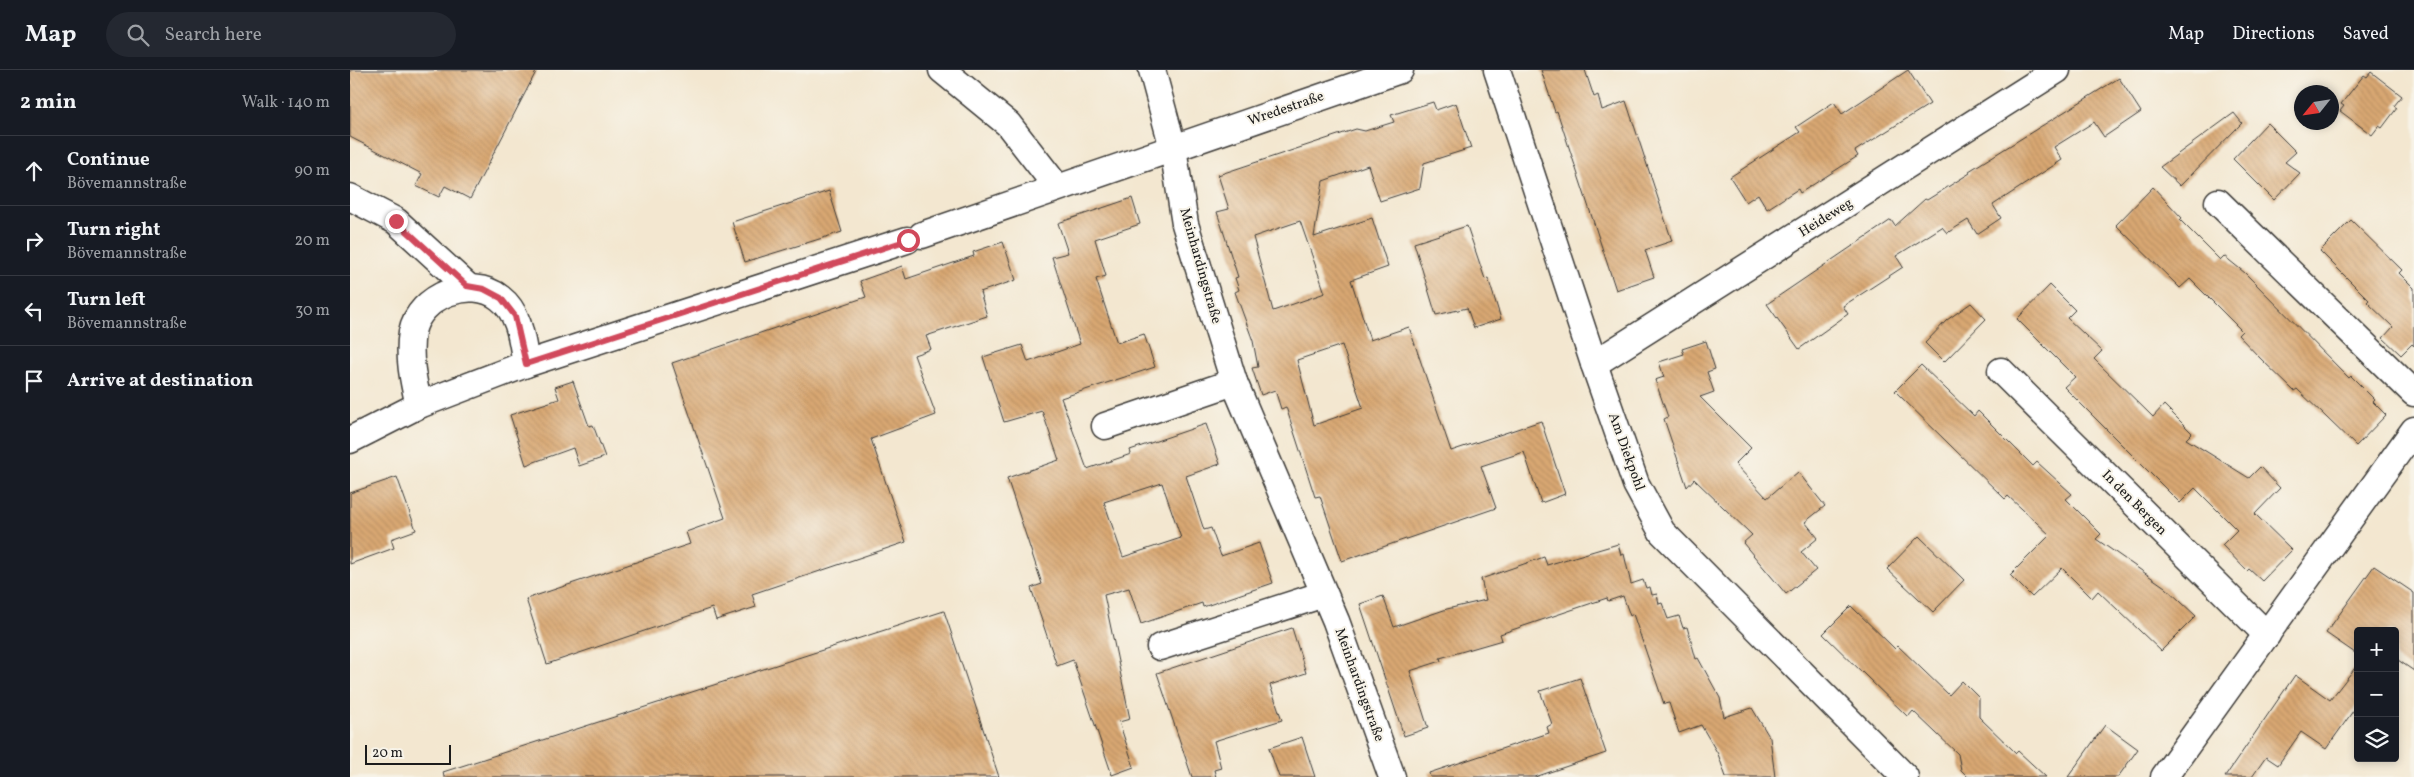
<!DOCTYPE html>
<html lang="en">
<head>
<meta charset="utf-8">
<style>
  body { margin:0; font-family:Vollkorn,serif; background:#242831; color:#f1f3f6 }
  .controls { position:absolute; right:15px; bottom:15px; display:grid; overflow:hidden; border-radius:5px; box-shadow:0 2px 8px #0003 }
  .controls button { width:45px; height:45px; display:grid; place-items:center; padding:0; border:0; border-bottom:1px solid #363941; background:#171b24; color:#f1f3f6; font:25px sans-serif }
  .compass { position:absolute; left:1944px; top:15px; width:45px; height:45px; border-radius:50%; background:#171b24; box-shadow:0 2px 8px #0003; rotate:240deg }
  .scale { position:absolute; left:15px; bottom:12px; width:86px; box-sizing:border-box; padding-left:5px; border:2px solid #1c1c1c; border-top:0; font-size:14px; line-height:18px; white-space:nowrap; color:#1c1c1c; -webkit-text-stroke:4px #f7f3e8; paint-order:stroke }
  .stop { position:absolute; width:15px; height:15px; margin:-11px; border:4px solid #d1495b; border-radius:50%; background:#fff }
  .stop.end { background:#d1495b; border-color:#fff; box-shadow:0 1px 5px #0008 }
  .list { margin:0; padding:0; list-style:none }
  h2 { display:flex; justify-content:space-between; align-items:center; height:65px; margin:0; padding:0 20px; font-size:21px }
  h2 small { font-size:16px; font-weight:400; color:#9ea1a6 }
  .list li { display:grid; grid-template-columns:32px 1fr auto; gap:15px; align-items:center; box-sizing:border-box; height:70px; padding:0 20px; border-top:1px solid #363941 }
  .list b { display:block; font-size:19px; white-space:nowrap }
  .list p { margin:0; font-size:16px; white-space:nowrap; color:#9ea1a6 }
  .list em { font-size:16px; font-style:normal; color:#9ea1a6 }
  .icon { flex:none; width:28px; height:28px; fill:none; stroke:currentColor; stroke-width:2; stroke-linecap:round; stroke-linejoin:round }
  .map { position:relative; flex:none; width:2064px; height:707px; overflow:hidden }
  header { display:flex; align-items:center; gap:30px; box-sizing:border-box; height:70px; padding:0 25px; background:#171b24; border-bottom:1px solid #363941 }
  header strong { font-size:24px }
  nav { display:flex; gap:28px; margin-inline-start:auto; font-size:18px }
  .search { width:350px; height:45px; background:#242831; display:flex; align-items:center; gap:12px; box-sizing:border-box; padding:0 18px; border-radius:28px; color:#9ea1a6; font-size:19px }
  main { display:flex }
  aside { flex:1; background:#171b24 }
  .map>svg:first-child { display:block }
  .building { fill:url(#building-back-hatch); fill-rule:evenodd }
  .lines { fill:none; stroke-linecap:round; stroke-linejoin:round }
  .street-casing { stroke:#3c3a37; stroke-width:29 }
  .street { stroke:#fff; stroke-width:26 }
  .route { stroke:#d1495b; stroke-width:6 }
  .labels { text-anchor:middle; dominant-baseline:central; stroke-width:4; stroke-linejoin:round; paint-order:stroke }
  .street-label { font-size:14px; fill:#1c1c1c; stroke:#f7f3e8 }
</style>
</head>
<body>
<header>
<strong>Map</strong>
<div class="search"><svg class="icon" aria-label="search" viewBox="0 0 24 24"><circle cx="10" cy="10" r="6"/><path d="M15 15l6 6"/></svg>Search here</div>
<nav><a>Map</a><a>Directions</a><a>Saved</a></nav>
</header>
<main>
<aside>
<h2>2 min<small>Walk · 140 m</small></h2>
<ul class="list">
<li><svg class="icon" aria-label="ahead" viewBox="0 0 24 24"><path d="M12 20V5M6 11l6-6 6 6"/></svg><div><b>Continue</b><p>Bövemannstraße</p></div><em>90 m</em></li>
<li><svg class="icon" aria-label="right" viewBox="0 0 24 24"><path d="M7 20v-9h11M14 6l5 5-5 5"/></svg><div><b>Turn right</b><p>Bövemannstraße</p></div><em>20 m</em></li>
<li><svg class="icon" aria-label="left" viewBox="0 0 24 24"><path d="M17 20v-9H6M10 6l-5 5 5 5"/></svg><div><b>Turn left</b><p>Bövemannstraße</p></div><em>30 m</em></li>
<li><svg class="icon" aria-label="arrive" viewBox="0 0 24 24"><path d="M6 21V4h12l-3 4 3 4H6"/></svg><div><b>Arrive at destination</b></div></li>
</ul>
</aside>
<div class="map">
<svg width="2064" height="707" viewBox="0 0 2064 707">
  <defs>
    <pattern id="building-back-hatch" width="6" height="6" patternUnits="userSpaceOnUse" patternTransform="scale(1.25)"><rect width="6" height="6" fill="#d8a772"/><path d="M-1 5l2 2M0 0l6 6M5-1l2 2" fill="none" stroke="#b98f62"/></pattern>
  </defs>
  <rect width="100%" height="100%" fill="#f7f3e8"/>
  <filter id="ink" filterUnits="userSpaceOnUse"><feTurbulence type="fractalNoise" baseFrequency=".02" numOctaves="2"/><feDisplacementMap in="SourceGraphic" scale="10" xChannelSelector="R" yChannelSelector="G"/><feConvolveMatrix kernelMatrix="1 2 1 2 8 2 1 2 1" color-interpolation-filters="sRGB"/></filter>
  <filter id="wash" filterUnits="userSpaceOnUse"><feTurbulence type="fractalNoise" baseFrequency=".0096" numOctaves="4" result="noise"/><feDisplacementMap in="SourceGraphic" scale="20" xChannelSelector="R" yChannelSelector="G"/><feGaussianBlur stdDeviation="1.12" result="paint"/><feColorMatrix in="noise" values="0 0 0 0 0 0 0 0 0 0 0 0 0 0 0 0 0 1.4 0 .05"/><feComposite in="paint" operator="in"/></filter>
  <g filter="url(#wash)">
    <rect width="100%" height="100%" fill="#f3e7d0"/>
    <g id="blocks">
      <g class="building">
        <path d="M 0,0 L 187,0 L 120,129 L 95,116 L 89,127 L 66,116 L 72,104 L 0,67 Z"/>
        <path d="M 1191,0 L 1235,0 L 1244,27 L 1248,25 L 1252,40 L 1276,31 L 1322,171 L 1295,180 L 1304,207 L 1266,220 L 1207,41 L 1205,42 Z"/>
        <path d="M 1558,0 L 1580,34 L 1505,81 L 1508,86 L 1450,123 L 1448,119 L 1417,139 L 1408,124 L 1396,132 L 1380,107 L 1450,62 L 1446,57 L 1484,32 L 1492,44 Z"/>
        <path d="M 2021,2 L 2052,26 L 2044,36 L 2047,38 L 2032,58 L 2029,56 L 2022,65 L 1990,41 L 1994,36 L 1991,34 L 2014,5 L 2017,7 Z"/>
        <path d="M 1769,8 L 1791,42 L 1754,67 L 1744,52 L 1704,77 L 1712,90 L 1643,135 L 1651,148 L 1627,164 L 1618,150 L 1597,163 L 1592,157 L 1546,186 L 1553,197 L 1493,236 L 1498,244 L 1449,279 L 1417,234 L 1541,150 L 1545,156 L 1575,129 L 1577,130 L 1620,103 L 1619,101 Z"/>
        <path d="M 1083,32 L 1086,40 L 1106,33 L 1121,78 L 1074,93 L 1070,118 L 1030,131 L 1018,95 L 973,111 L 964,167 L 1022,148 L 1038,197 L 1001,210 L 1020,270 L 1059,257 L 1101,381 L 1191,351 L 1215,424 L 1191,433 L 1174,382 L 1131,396 L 1146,438 L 992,491 L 970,426 L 965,427 L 936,337 L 931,339 L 925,320 L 911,325 L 902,298 L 908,297 L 903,271 L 885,222 L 889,220 L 885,208 L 888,207 L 867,142 L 879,139 L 868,105 L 1006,59 L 1015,61 L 1044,52 L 1041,45 ZM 950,151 L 975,223 L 923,241 L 903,167 ZM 992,275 L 1013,338 L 964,355 L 947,290 Z"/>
        <path d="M 1884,43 L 1892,53 L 1830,116 L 1810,97 Z"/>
        <path d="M 1917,53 L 1946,82 L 1935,92 L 1950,103 L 1924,130 L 1883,89 Z"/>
        <path d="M 1803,117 L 1832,148 L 1830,150 L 1870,190 L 1874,186 L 1895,203 L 1999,308 L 2001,306 L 2025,330 L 2023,332 L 2036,345 L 2006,376 L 1947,319 L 1944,321 L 1910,288 L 1888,265 L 1892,261 L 1840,209 L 1830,218 L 1766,155 Z"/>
        <path d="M 479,121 L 492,162 L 395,192 L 382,152 Z"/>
        <path d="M 782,128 L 790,154 L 745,169 L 756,206 L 746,209 L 767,273 L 794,264 L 805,297 L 711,328 L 737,399 L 781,384 L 780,380 L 856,354 L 870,394 L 836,406 L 854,460 L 861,458 L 871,486 L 909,473 L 923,513 L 853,537 L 852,533 L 791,554 L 779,518 L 754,525 L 780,649 L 769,652 L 784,697 L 762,705 L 723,590 L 707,596 L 681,518 L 692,514 L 657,408 L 709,390 L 692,341 L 654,352 L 633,287 L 672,275 L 678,292 L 730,274 L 702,187 L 718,183 L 708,153 ZM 812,413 L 831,468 L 773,487 L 754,432 Z"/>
        <path d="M 2001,150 L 2052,200 L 2049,203 L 2064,218 L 2064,276 L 2062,274 L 2051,285 L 2033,268 L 2043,257 L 2017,232 L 2019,230 L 1970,181 Z"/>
        <path d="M 1117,156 L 1135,209 L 1138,208 L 1151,249 L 1124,258 L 1117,238 L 1086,245 L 1064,173 Z"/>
        <path d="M 653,172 L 666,210 L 630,222 L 637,246 L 576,266 L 581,279 L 564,285 L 586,345 L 521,369 L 556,472 L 402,524 L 406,537 L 366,550 L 362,538 L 197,594 L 176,529 L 340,474 L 336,462 L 375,448 L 322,293 L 516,227 L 510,211 L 552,196 L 556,209 L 624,186 L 623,182 Z"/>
        <path d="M 1700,215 L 1725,240 L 1717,248 L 1752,281 L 1744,289 L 1803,347 L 1814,335 L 1842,363 L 1836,369 L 1899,408 L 1910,397 L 1930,418 L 1905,444 L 1942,480 L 1912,511 L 1899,499 L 1897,501 L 1872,475 L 1887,460 L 1845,418 L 1830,433 L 1714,317 L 1725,307 L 1667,249 Z"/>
        <path d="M 1621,233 L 1636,249 L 1594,292 L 1575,273 L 1597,250 Z"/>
        <path d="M 1356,271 L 1365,299 L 1357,302 L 1364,322 L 1350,327 L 1401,378 L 1385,394 L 1417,428 L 1448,402 L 1475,436 L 1455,452 L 1468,468 L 1451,482 L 1466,500 L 1436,524 L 1393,473 L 1402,465 L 1344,409 L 1337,417 L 1314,349 L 1318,347 L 1305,310 L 1314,307 L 1309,292 L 1334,284 L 1332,279 Z"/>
        <path d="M 1571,295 L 1624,346 L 1628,341 L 1683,396 L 1687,392 L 1722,424 L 1716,429 L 1751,464 L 1746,469 L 1815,517 L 1846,546 L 1811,581 L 1748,521 L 1742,528 L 1712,498 L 1682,527 L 1660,505 L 1700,465 L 1658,426 L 1655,429 L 1545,321 Z"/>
        <path d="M 223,311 L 239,356 L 243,355 L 255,387 L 229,396 L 223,378 L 176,395 L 160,345 L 209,329 L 205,317 Z"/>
        <path d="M 47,407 L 66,460 L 41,469 L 44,478 L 0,494 L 0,423 Z"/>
        <path d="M 1569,466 L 1614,510 L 1583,542 L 1537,499 Z"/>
        <path d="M 1268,474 L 1271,485 L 1274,484 L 1281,514 L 1293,510 L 1296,518 L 1300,517 L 1302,525 L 1307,524 L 1309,534 L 1312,533 L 1318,549 L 1329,546 L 1333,558 L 1337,557 L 1346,589 L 1348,588 L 1370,628 L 1374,647 L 1402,638 L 1420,668 L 1425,707 L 1376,707 L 1368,684 L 1351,655 L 1329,663 L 1319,633 L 1314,634 L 1283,544 L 1280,546 L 1273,526 L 1258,531 L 1257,528 L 1150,564 L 1152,570 L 1090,588 L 1091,591 L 1060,601 L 1078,658 L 1054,666 L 1010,534 L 1033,526 L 1044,557 L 1097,539 L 1136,530 L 1131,509 L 1194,487 L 1197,495 Z"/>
        <path d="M 2024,496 L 2064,523 L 2064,601 L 2045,588 L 2045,561 L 2008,561 L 2008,585 L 1976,563 Z"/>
        <path d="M 1501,536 L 1545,579 L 1548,576 L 1599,625 L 1612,611 L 1629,628 L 1629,647 L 1666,683 L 1668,681 L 1696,707 L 1618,707 L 1611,700 L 1608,684 L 1563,641 L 1558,647 L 1473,564 Z"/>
        <path d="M 594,541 L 649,707 L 94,707 L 93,702 Z"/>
        <path d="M 942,558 L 956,603 L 920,615 L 932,650 L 864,671 L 871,698 L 864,700 L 866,707 L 842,707 L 807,603 Z"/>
        <path d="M 2008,594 L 2008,634 L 1976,679 L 1951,662 L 1928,695 L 1916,687 L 1902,707 L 1875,707 L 1945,605 L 1980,630 Z"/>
        <path d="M 1230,608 L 1256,683 L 1185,707 L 1080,707 L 1079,703 L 1199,663 L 1197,657 L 1202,654 L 1190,621 Z"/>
        <path d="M 1755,655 L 1788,679 L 1768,707 L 1718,707 Z"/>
        <path d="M 952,667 L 965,707 L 929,707 L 919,678 Z"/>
      </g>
    </g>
  </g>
  <g filter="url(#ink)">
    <use href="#blocks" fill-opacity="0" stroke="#3c3a37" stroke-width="1"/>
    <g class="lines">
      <defs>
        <g id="street">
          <path d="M 592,0 L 658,54 L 707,117"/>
          <path d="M 802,0 L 823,78 L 835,154 L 884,312 L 986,551 L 1042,707"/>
          <path d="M 1147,0 L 1244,294 L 1286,414 L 1312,462 L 1555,707"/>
          <path d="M 0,127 L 46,151 L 117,216"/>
          <path d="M 1868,132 L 2064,323"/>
          <path d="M 572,165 L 1050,0"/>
          <path d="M 1244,294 L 1707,0"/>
          <path d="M 1651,301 L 1917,565"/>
          <path d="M 69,335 C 63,311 58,286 62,262 C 69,226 121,205 150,228 C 170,243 172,271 176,294"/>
          <path d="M 755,356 L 884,312"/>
          <path d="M 0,370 L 69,335 L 176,294 L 557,170"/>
          <path d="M 810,577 L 974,524"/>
          <path d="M 1814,707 L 2064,360"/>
        </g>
      </defs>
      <use href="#street" class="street-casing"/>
      <use href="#street" class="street"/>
    </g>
  </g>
  <g class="lines" filter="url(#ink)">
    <path class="route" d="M 46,151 L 117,216 L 134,219 L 151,228 L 165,246 L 176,294 L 558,170"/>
  </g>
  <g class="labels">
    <g class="street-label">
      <text transform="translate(936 39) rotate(-19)">Wredestraße</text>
      <text transform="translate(1476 148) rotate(-32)">Heideweg</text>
      <text transform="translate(850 196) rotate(74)">Meinhardingstraße</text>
      <text transform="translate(1276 382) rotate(70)">Am Diekpohl</text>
      <text transform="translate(1784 433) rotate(45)">In den Bergen</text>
      <text transform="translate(1009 615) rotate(70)">Meinhardingstraße</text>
    </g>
  </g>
</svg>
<div class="controls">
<button>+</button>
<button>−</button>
<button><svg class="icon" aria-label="layers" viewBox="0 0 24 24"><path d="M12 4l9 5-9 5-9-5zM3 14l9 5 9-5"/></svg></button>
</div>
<svg class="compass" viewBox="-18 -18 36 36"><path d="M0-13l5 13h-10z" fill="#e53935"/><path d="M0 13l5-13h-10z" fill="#9ea1a6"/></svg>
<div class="scale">20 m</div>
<div class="stop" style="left:558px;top:170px"></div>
<div class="stop end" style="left:46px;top:151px"></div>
</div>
</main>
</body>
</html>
